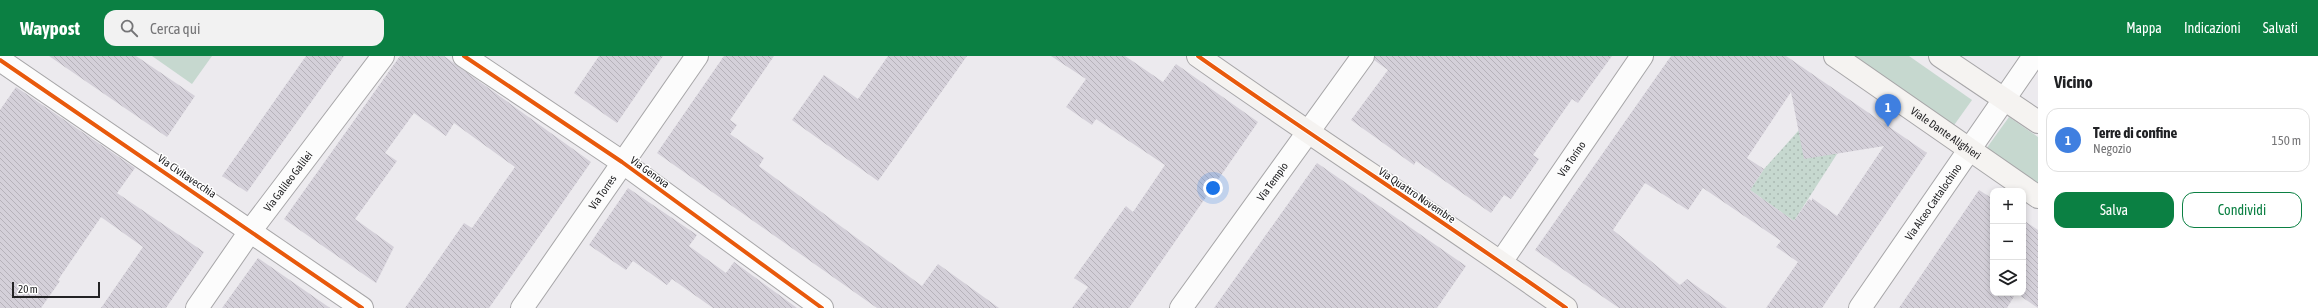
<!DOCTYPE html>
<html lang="it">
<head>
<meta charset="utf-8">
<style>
  body { margin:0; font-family:"Asap Condensed",sans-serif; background:#f2f2f2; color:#202124 }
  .controls { position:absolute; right:12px; bottom:12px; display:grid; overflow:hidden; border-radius:8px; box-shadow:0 2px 6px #0003 }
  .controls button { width:36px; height:36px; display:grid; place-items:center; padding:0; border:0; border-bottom:1px solid #e0e0e0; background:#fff; color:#202124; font:20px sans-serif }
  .scale { position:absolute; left:12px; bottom:10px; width:88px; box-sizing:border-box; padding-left:4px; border:2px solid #232325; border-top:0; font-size:11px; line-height:14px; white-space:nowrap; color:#232325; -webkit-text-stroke:3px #fff; paint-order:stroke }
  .you { position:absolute; left:1213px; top:132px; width:14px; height:14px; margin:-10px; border:3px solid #fff; border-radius:50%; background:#1a73e8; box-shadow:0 0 0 6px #1a73e833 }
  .badge { display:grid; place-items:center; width:26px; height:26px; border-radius:50%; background:#0b8043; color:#fff; font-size:13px; font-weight:700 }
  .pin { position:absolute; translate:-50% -33px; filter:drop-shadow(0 1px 2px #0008) }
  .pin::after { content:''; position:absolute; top:21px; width:14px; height:12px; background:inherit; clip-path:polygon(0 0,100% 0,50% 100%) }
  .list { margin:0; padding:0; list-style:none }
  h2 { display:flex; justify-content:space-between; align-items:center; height:52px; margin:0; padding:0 16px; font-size:17px }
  h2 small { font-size:13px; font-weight:400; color:#757577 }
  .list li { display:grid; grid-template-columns:26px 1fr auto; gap:12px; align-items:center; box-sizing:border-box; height:64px; margin:0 8px 8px; padding:0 8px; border:1px solid #e0e0e0; border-radius:12px }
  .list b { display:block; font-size:15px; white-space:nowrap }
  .list p { margin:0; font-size:13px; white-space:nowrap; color:#757577 }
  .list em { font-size:13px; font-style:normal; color:#757577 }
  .actions { display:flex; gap:8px; padding:12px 16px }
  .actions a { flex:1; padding:9px 0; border:1px solid #0b8043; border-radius:12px; text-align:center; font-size:14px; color:#0b8043 }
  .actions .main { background:#0b8043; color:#fff }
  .icon { flex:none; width:22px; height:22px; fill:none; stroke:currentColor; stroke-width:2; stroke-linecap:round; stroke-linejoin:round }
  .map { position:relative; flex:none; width:2038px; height:252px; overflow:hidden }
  header { display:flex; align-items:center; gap:24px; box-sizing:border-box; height:56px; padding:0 20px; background:#0b8043; color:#fff }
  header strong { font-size:19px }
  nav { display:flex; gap:22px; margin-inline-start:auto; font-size:14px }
  .search { width:280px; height:36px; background:#f2f2f2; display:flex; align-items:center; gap:10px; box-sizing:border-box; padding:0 14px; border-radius:12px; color:#757577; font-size:15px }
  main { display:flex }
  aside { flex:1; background:#fff }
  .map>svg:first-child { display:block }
  .grass { fill:#c6d8cf }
  .garden { fill:url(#garden-dots) }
  .building { fill:url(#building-back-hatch); fill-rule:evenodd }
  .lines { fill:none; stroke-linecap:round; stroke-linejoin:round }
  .street-casing { stroke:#a7a6a8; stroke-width:24 }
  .secondary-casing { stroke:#a7a6a8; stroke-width:24 }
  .street { stroke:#fcfcfc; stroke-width:22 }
  .secondary { stroke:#f5f3f1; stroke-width:22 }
  .cycleway-casing { stroke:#fff; stroke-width:6 }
  .cycleway { stroke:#e8590c; stroke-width:4 }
  .labels { text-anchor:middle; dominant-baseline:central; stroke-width:3; stroke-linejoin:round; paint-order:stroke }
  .street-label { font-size:11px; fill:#232325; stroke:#fff }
</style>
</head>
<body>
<header>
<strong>Waypost</strong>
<div class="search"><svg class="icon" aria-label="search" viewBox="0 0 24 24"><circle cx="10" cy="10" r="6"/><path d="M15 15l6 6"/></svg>Cerca qui</div>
<nav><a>Mappa</a><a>Indicazioni</a><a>Salvati</a></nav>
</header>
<main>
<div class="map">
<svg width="2038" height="252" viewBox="0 0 2038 252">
  <defs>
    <pattern id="garden-dots" width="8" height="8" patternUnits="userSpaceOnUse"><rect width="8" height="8" fill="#c6d8cf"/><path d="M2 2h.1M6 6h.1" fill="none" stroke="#aab9b2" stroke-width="1.8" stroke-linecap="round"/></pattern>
    <pattern id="building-back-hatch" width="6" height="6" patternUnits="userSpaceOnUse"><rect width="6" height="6" fill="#d4d0d9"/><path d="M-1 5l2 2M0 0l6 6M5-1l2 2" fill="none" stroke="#b6b2ba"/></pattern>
  </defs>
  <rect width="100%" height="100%" fill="#eceaee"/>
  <g class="grass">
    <path d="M 152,0 L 212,0 L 192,28 Z"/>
    <path d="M 1847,0 L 1909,0 L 1972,44 L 1952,72 Z"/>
    <path d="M 2009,61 L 2038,81 L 2038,131 L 1986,93 Z"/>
  </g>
  <path class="garden" d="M 1799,74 L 1837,98 L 1794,165 L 1750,134 L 1764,113 Z"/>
  <g class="building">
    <path d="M 49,0 L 136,0 L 195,40 L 167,81 Z"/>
    <path d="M 306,0 L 344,0 L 247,136 L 222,120 Z"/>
    <path d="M 400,0 L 444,0 L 591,106 L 489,252 L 405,252 L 464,167 L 472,172 L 515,111 L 454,67 L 446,80 L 414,57 L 385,97 L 397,105 L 355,163 L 394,191 L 376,227 L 284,163 Z"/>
    <path d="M 599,0 L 663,0 L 617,67 L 574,37 Z"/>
    <path d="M 724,0 L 774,0 L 730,64 L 737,69 L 730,78 L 764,102 L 759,110 L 922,230 L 938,208 L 999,252 L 877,252 L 657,97 Z"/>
    <path d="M 888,0 L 967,0 L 878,125 L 792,64 L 824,19 L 858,43 Z"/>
    <path d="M 1051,0 L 1125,0 L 1163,26 L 1176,8 L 1258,66 L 1129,252 L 1072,252 L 1088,231 L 1074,222 L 1126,150 L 1133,156 L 1165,109 L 1096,63 L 1092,69 L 1066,51 L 1086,23 Z"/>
    <path d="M 1375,0 L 1612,0 L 1578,47 L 1572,43 L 1533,99 L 1539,103 L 1511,143 L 1504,139 L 1491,157 L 1416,105 L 1414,109 L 1351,64 L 1388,14 L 1374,4 Z"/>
    <path d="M 1671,0 L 1786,0 L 1927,97 L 1822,252 L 1766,252 L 1798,206 L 1776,191 L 1781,185 L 1703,132 L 1688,154 L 1645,127 L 1613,174 L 1680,229 L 1687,223 L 1727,252 L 1619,252 L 1535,194 ZM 1791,36 L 1804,103 L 1884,90 L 1837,160 L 1812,142 L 1812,145 L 1809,143 L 1794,165 L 1750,134 L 1764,113 L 1747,102 Z"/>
    <path d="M 16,31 L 135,112 L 117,137 L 204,196 L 166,252 L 101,252 L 143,191 L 101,161 L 58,224 L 60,225 L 41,252 L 0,252 L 0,54 Z"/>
    <path d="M 1317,107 L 1466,210 L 1437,252 L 1214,252 Z"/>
    <path d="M 628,132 L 697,179 L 689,190 L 726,217 L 734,206 L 797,252 L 713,252 L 672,223 L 667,229 L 633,205 L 626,214 L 589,189 Z"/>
    <path d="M 1979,134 L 1993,143 L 1993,237 L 2023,237 L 2023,164 L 2038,174 L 2038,252 L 2016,237 L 2007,252 L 1899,252 Z"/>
    <path d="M 258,202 L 330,252 L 222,252 Z"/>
  </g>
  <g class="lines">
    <defs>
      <g id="street">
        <path d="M 464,0 L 622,106 L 822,252"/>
        <path d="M 0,4 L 362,252"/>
        <path id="s1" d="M 1501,206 L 1642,0"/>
        <path id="s2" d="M 197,252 L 251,174 L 383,0"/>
        <path id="s3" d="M 522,252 L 697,0"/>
        <path id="s4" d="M 1181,252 L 1363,0"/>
        <path id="s5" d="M 1860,252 L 2034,0"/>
      </g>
      <g id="secondary">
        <path d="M 1198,0 C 1320,86 1445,166 1566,252"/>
        <path id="s6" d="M 1835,0 L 2038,141"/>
        <path d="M 1940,0 L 2038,66"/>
      </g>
    </defs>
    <use href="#street" class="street-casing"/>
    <use href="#secondary" class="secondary-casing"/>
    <use href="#street" class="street"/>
    <use href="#secondary" class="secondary"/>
    <defs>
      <g id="cycleway">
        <path d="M 464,0 L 622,106 L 822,252"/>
        <path d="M 1198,0 C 1320,86 1445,166 1566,252"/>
        <path d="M 0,4 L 362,252"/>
      </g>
    </defs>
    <use href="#cycleway" class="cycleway-casing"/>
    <use href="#cycleway" class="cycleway"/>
  </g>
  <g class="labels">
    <g class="street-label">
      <text stroke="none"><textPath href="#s6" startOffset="135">Viale Dante Alighieri</textPath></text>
      <text stroke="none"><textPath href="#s1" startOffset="125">Via Torino</textPath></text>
      <text transform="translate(650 116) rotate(36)">Via Genova</text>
      <text transform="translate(187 120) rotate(34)">Via Civitavecchia</text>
      <text stroke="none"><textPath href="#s2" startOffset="156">Via Galileo Galilei</textPath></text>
      <text stroke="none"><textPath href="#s4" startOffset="156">Via Tempio</textPath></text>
      <text stroke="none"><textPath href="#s3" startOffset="141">Via Torres</textPath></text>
      <text transform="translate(1417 139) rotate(34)">Via Quattro Novembre</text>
      <text stroke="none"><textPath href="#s5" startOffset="129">Via Alceo Cattalochino</textPath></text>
    </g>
  </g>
</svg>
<div class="controls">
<button>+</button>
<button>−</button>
<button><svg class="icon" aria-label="layers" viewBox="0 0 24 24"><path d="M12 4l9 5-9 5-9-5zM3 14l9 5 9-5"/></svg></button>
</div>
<div class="scale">20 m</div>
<div class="you"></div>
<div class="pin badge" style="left:1888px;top:71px;background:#3f7fe0">1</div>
</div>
<aside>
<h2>Vicino<small></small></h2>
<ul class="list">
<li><span class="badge" style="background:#3f7fe0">1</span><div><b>Terre di confine</b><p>Negozio</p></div><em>150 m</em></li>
</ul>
<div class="actions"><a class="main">Salva</a><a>Condividi</a></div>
</aside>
</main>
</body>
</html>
